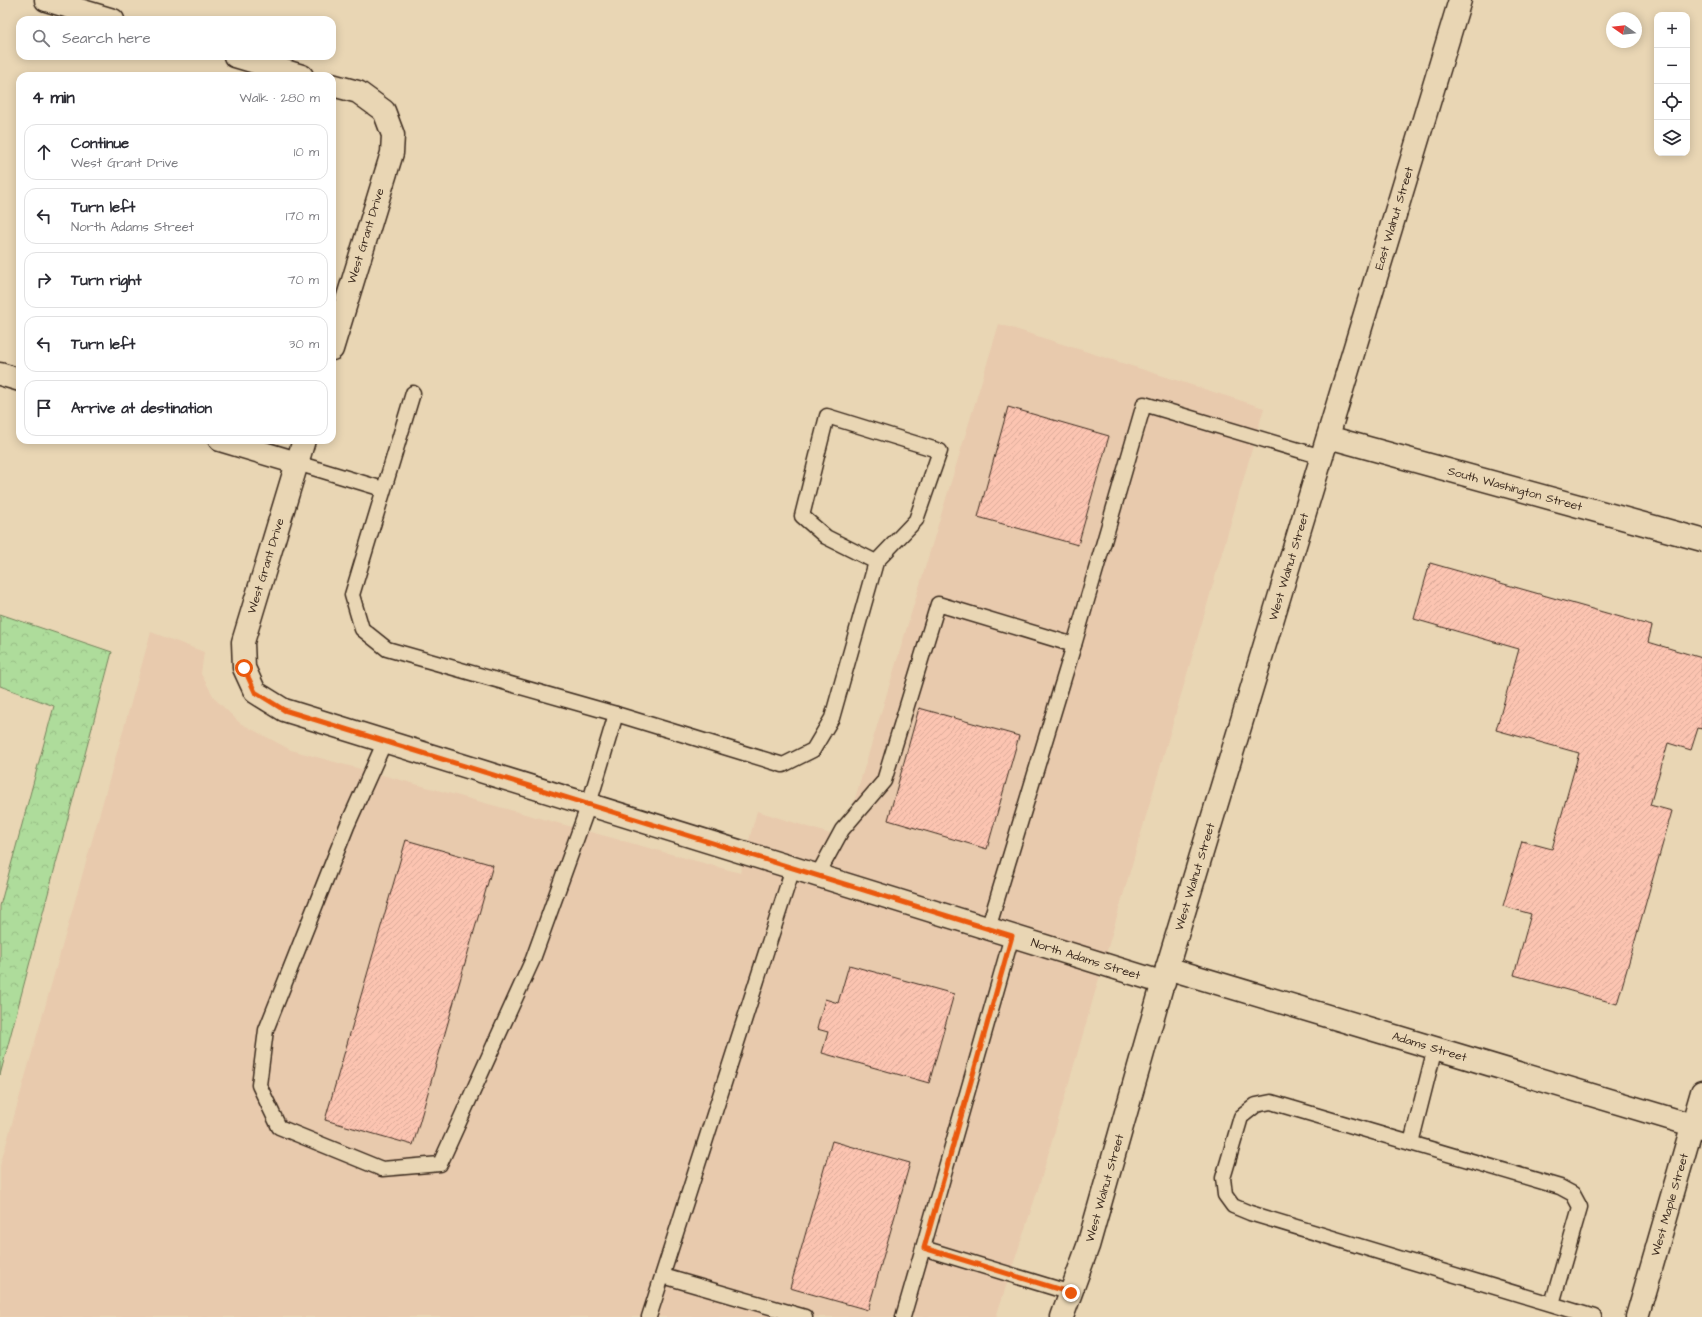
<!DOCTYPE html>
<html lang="en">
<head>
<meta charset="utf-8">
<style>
  body { margin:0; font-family:"Architects Daughter",sans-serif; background:#f7f7f7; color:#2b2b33 }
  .controls { position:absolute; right:12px; top:12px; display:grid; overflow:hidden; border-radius:8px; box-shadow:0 2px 10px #0003 }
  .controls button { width:36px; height:36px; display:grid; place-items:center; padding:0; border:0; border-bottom:1px solid #e1e1e2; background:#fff; color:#2b2b33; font:20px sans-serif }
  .compass { position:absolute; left:1606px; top:12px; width:36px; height:36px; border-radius:50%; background:#fff; box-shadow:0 2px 10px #0003; rotate:284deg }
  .stop { position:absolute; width:12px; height:12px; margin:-9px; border:3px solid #ea580c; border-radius:50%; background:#fff }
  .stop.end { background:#ea580c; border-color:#fff; box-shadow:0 1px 4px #0008 }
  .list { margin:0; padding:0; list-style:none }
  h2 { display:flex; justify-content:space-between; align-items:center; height:52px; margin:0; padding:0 16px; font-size:17px }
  h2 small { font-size:13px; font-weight:400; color:#7c7c81 }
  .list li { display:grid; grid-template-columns:26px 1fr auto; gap:12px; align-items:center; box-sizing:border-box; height:56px; margin:0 8px 8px; padding:0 8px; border:1px solid #e1e1e2; border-radius:12px }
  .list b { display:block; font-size:15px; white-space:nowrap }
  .list p { margin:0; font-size:13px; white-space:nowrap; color:#7c7c81 }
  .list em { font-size:13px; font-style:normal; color:#7c7c81 }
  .icon { flex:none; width:22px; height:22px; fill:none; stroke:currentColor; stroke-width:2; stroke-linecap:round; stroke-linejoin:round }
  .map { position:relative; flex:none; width:1702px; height:1317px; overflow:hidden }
  .search { position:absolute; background:#fff; box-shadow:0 2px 10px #0003; left:16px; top:16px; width:320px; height:44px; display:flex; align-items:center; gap:10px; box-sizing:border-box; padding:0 14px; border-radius:12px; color:#7c7c81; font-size:15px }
  .panel { position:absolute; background:#fff; box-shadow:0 2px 10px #0003; left:16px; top:72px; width:320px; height:372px; border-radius:12px }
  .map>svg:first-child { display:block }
  .built { fill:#e8caad }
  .forest { fill:url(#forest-crowns); stroke:#74835c }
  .building { fill:url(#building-hatch); stroke:#3b2a1e }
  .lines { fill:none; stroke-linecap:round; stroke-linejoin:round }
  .service-casing { stroke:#3b2a1e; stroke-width:17 }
  .minor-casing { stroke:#3b2a1e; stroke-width:25 }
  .secondary-casing { stroke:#3b2a1e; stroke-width:25 }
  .service { stroke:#e9d6b4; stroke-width:14 }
  .minor { stroke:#e9d6b4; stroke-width:22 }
  .secondary { stroke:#e9d6b4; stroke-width:22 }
  .route { stroke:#ea580c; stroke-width:5 }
  .labels { text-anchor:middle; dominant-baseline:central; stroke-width:3; stroke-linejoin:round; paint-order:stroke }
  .street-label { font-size:12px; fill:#3b2a1e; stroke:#e9d6b4 }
</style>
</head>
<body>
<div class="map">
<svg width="1702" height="1317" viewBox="0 0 1702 1317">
  <defs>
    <pattern id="forest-crowns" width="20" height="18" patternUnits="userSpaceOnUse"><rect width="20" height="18" fill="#aedc9b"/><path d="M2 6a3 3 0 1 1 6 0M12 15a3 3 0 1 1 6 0" fill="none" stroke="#97bd85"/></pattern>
    <pattern id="building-hatch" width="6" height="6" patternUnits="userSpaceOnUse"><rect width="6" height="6" fill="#fcc4b1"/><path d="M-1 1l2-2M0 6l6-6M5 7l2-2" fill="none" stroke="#d9a998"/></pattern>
  </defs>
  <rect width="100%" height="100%" fill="#e9d6b4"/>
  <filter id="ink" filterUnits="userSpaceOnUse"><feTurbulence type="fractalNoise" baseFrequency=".025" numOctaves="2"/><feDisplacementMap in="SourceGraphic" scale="8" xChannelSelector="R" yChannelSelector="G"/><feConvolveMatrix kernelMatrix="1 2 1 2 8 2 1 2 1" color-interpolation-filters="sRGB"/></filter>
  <g filter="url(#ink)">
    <path class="built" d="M 999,324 L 1264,408 L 1039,1186 L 996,1317 L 0,1317 L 0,1166 L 151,632 L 204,652 L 201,674 L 215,699 L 240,723 L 291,750 L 740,873 L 757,811 L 843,838 Z"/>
    <path class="forest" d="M 0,614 L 112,652 L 0,1075 L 0,906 L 54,706 L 0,686 Z"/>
    <g class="building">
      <path d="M 1008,407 L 1109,436 L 1078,545 L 978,517 Z"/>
      <path d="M 1430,563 L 1652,626 L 1648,642 L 1702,658 L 1702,729 L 1698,728 L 1691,750 L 1668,743 L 1650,805 L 1672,811 L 1617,1004 L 1514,975 L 1531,914 L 1503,906 L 1522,841 L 1552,849 L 1579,753 L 1496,730 L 1519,649 L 1414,619 Z"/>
      <path d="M 919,708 L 1019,736 L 987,849 L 888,820 Z"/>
      <path d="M 406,840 L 493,865 L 413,1145 L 325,1120 Z"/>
      <path d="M 849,965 L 954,994 L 929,1083 L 822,1053 L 828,1032 L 817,1029 L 825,999 L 838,1003 Z"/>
      <path d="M 832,1141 L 910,1163 L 868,1310 L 790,1288 Z"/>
    </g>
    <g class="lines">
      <defs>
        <g id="service">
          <path d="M 413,393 L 352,595 L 362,629 L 387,649 L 616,714 L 783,765 L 813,750 L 832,718 L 876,562 L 916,520 L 940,451 L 827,416 L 802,516 L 826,537 L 876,562"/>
          <path d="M 297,463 L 383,489"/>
          <path d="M 1074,645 L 1144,404 L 1322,457"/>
          <path d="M 385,741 L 347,826 L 266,1030 L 259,1085 L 279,1127 L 382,1169 L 440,1164 L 533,959 L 589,804 L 616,714"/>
          <path d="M 817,876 L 842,830 L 884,781 L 938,604 L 1074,645 L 988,929"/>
          <path d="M 1012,936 L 923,1248 L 1071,1293"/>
          <path d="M 1411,1143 L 1435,1048"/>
          <path d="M 663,1276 L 805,1317"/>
          <path d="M 1552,1304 L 1580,1207 L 1573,1194 L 1560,1187 L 1271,1102 L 1256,1105 L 1241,1117 L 1223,1178 L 1225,1195 L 1233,1206 L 1250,1213 L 1594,1317"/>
          <path d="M 649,1317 L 793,868"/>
          <path d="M 903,1317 L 923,1248"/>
        </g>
        <g id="minor">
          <path d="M 46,0 L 113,20"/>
          <path d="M 235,56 L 302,76"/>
          <path d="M 332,85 L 358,92 L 384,111 L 393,135 L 392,153 L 332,349"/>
          <path d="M 0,374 L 20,380"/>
          <path id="s1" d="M 1328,437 L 1702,540"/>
          <path d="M 220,440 L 297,463"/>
          <path id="s2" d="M 304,440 L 243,642 L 244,668 L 255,692 L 284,710 L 1164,983"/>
          <path id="s3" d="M 1167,968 L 1702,1128"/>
          <path id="s4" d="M 1637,1317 L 1702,1092"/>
        </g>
        <g id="secondary">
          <path id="s5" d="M 1062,1317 L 1088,1246 L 1167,968 L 1460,0"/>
        </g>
      </defs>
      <use href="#service" class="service-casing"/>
      <use href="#minor" class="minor-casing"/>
      <use href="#secondary" class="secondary-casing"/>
      <use href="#service" class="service"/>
      <use href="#minor" class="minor"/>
      <use href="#secondary" class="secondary"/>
    </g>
  </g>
  <g class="lines" filter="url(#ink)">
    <path class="route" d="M 244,668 L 255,692 L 284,710 L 1012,936 L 924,1248 L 1071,1293"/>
  </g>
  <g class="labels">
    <g class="street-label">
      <text stroke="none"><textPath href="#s5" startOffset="1148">East Walnut Street</textPath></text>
      <text transform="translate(366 236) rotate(-73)">West Grant Drive</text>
      <text stroke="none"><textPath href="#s1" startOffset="194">South Washington Street</textPath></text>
      <text transform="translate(266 566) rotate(-73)">West Grant Drive</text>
      <text stroke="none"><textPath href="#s5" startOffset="784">West Walnut Street</textPath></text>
      <text stroke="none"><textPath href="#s5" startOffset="460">West Walnut Street</textPath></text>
      <text stroke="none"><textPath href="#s2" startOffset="1137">North Adams Street</textPath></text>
      <text stroke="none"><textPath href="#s3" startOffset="274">Adams Street</textPath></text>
      <text stroke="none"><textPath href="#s5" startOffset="136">West Walnut Street</textPath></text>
      <text stroke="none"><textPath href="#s4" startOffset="117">West Maple Street</textPath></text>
    </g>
  </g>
</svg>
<div class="controls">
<button>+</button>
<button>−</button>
<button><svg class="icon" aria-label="locate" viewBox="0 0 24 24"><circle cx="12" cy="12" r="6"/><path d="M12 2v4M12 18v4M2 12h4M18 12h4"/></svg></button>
<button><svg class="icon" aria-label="layers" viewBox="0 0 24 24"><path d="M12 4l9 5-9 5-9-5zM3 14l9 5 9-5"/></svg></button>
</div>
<svg class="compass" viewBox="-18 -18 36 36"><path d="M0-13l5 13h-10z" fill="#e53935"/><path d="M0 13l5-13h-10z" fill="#7c7c81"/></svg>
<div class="stop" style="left:244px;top:668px"></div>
<div class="stop end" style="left:1071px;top:1293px"></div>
<div class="search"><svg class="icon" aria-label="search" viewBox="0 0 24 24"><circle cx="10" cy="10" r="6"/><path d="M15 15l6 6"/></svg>Search here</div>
<section class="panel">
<h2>4 min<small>Walk · 280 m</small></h2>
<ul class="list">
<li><svg class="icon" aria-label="ahead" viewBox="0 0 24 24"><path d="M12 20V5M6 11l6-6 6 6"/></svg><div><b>Continue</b><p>West Grant Drive</p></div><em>10 m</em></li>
<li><svg class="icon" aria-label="left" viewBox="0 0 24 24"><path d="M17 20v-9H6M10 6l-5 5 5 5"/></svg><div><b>Turn left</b><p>North Adams Street</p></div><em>170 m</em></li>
<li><svg class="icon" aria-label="right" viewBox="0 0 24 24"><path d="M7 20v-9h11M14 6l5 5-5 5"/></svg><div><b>Turn right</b></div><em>70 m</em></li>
<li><svg class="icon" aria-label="left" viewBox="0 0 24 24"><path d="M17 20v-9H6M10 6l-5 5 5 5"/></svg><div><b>Turn left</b></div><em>30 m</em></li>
<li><svg class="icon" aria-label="arrive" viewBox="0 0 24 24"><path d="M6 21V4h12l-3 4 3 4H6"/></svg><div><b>Arrive at destination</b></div></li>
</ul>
</section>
</div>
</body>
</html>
